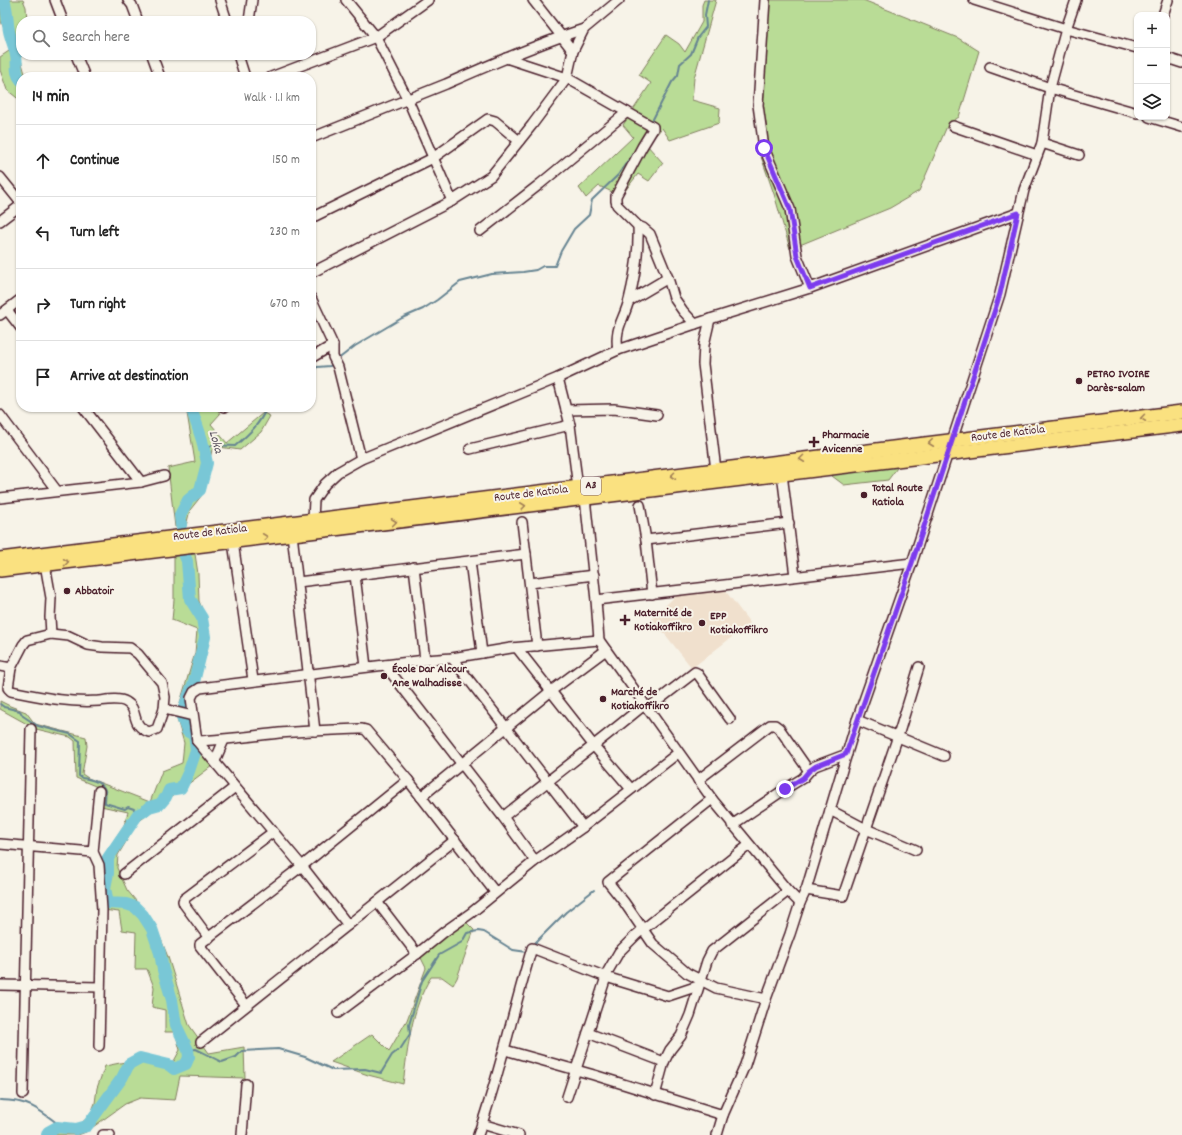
<!DOCTYPE html>
<html lang="en">
<head>
<meta charset="utf-8">
<style>
  body { margin:0; font-family:Dekko,sans-serif; background:#f6f6f6; color:#222 }
  .controls { position:absolute; right:12px; top:12px; display:grid; overflow:hidden; border-radius:8px; box-shadow:0 1px 3px #0004 }
  .controls button { width:36px; height:36px; display:grid; place-items:center; padding:0; border:0; border-bottom:1px solid #e0e0e0; background:#fff; color:#222; font:20px sans-serif }
  .stop { position:absolute; width:12px; height:12px; margin:-9px; border:3px solid #7c3aed; border-radius:50%; background:#fff }
  .stop.end { background:#7c3aed; border-color:#fff; box-shadow:0 1px 4px #0008 }
  .list { margin:0; padding:0; list-style:none }
  h2 { display:flex; justify-content:space-between; align-items:center; height:52px; margin:0; padding:0 16px; font-size:17px }
  h2 small { font-size:13px; font-weight:400; color:#767676 }
  .list li { display:grid; grid-template-columns:26px 1fr auto; gap:12px; align-items:center; box-sizing:border-box; height:72px; padding:0 16px; border-top:1px solid #e0e0e0 }
  .list b { display:block; font-size:15px; white-space:nowrap }
  .list em { font-size:13px; font-style:normal; color:#767676 }
  .icon { flex:none; width:22px; height:22px; fill:none; stroke:currentColor; stroke-width:2; stroke-linecap:round; stroke-linejoin:round }
  .map { position:relative; flex:none; width:1182px; height:1135px; overflow:hidden }
  .search { position:absolute; background:#fff; box-shadow:0 1px 3px #0004; left:16px; top:16px; width:300px; height:44px; display:flex; align-items:center; gap:10px; box-sizing:border-box; padding:0 14px; border-radius:16px; color:#767676; font-size:15px }
  .panel { position:absolute; background:#fff; box-shadow:0 1px 3px #0004; left:16px; top:72px; width:300px; height:340px; border-radius:16px }
  .map>svg:first-child { display:block }
  .built { fill:#f0e0cd }
  .green { fill:#b9dc96; stroke:#827e60 }
  .lines { fill:none; stroke-linecap:round; stroke-linejoin:round }
  .stream { stroke:#668492; stroke-width:2 }
  .river { stroke:#79c7d6; stroke-width:12 }
  .minor-casing { stroke:#4a1f2b; stroke-width:12 }
  .highway-casing { stroke:#4a1f2b; stroke-width:16 }
  .minor { stroke:#f7f3e8; stroke-width:9 }
  .highway { stroke:#fae180; stroke-width:13 }
  .oneway { stroke:#a28056 }
  .route { stroke:#7c3aed; stroke-width:5 }
  .poi-dot { fill:#4a1f2b; stroke:#f7f3e8; stroke-width:1.5 }
  .labels { text-anchor:middle; dominant-baseline:central; stroke-width:4; stroke-linejoin:round; paint-order:stroke }
  .shield { fill:#f7f3e8; stroke:#7e5f64; stroke-width:1 }
  .shield-label { font-size:11px; font-weight:bold; fill:#4a1f2b }
  .poi-label { font-size:12px; font-weight:bold; fill:#4a1f2b; stroke:#f7f3e8; text-anchor:start }
  .street-label { font-size:12px; fill:#4a1f2b; stroke:#f7f3e8 }
  .water-label { font-size:13px; font-style:italic; fill:#58515e; stroke:#f7f3e8 }
</style>
</head>
<body>
<div class="map">
<svg width="1182" height="1135" viewBox="0 0 1182 1135">
  <rect width="100%" height="100%" fill="#f7f3e8"/>
  <filter id="ink" filterUnits="userSpaceOnUse"><feTurbulence type="fractalNoise" baseFrequency=".025" numOctaves="2"/><feDisplacementMap in="SourceGraphic" scale="8" xChannelSelector="R" yChannelSelector="G"/><feConvolveMatrix kernelMatrix="1 2 1 2 8 2 1 2 1" color-interpolation-filters="sRGB"/></filter>
  <g filter="url(#ink)">
    <path class="built" d="M 724,589 L 750,623 L 692,668 L 652,618 L 681,591 Z"/>
    <g class="green">
      <path d="M 0,0 L 23,0 L 26,7 L 27,21 L 21,21 L 21,45 L 17,46 L 26,77 L 21,77 L 21,101 L 7,90 L 0,70 L 0,57 L 12,49 L 0,19 Z"/>
      <path d="M 704,0 L 716,0 L 694,78 L 692,100 L 720,108 L 719,123 L 670,140 L 662,128 L 647,145 L 663,163 L 649,181 L 638,174 L 621,196 L 599,186 L 586,198 L 579,188 L 633,137 L 623,125 L 651,83 L 639,75 L 666,35 L 679,44 L 685,52 L 702,22 L 702,5 Z"/>
      <path d="M 770,0 L 863,0 L 958,38 L 979,51 L 959,117 L 948,124 L 919,191 L 890,208 L 790,249 L 774,194 L 758,148 Z"/>
      <path d="M 186,407 L 216,407 L 220,414 L 211,424 L 227,443 L 263,413 L 270,416 L 261,432 L 240,450 L 219,447 L 212,450 L 202,495 L 190,510 L 186,526 L 175,527 L 168,468 L 195,462 Z"/>
      <path d="M 900,464 L 888,480 L 844,485 L 828,473 Z"/>
      <path d="M 195,554 L 198,574 L 199,601 L 206,619 L 207,651 L 188,703 L 193,738 L 212,766 L 138,822 L 118,855 L 117,868 L 127,890 L 155,924 L 168,957 L 189,1025 L 209,1053 L 244,1047 L 245,1078 L 180,1076 L 175,1100 L 140,1098 L 125,1104 L 86,1132 L 78,1135 L 49,1135 L 81,1123 L 90,1116 L 95,1103 L 97,1088 L 105,1066 L 145,1058 L 165,1062 L 174,1061 L 180,1050 L 175,1032 L 165,1032 L 165,1010 L 152,1007 L 154,987 L 147,969 L 135,969 L 136,932 L 122,930 L 119,912 L 103,910 L 100,861 L 124,825 L 128,812 L 101,806 L 100,788 L 76,778 L 75,741 L 70,737 L 36,729 L 0,709 L 0,701 L 10,706 L 26,712 L 35,724 L 86,737 L 87,746 L 82,774 L 88,778 L 150,802 L 162,771 L 182,763 L 184,743 L 176,716 L 195,653 L 197,630 L 172,620 L 174,600 L 174,556 Z"/>
      <path d="M 465,921 L 474,930 L 457,978 L 453,985 L 442,977 L 431,977 C 411,1009 408,1047 403,1084 L 368,1075 L 331,1062 L 372,1034 L 389,1051 L 407,1020 L 426,968 L 420,956 Z"/>
    </g>
    <g class="lines">
      <g class="stream">
        <path d="M 651,123 L 672,82 L 678,75 L 680,64 L 691,54 L 698,37 L 706,27 L 705,15 L 708,0"/>
        <path d="M 337,360 L 355,346 L 402,318 L 423,309 L 437,300 L 460,282 L 492,274 L 523,272 L 536,270 L 543,266 L 555,266 L 561,251 L 574,229 L 589,215 L 592,200 L 618,175 L 636,149"/>
        <path d="M 311,373 L 317,367 L 330,366 L 334,363"/>
        <path d="M 205,452 L 212,445 L 235,446 C 249,434 260,424 267,407"/>
        <path d="M 0,704 L 4,707 L 20,711 L 23,716 L 38,726 L 70,734 L 80,741 L 79,776 L 82,778 C 89,779 102,782 105,790 C 106,793 105,799 105,803 L 125,809 L 128,807 L 134,809 L 138,814"/>
        <path d="M 532,946 L 566,912 L 594,890"/>
        <path d="M 188,1050 L 196,1049 L 222,1062 L 236,1057 L 242,1051 L 278,1049 L 305,1057 L 333,1070 L 365,1069 L 381,1073 L 392,1055 L 401,1048 L 410,1034 L 409,1025 L 422,981 L 439,955 L 462,942 L 467,933 L 478,931 L 484,932 L 513,950 L 527,952"/>
        <path d="M 0,1100 C 29,1100 40,1110 62,1127"/>
      </g>
      <g class="river">
        <path d="M 4,0 C 8,10 7,21 9,31 C 11,40 15,48 16,56 C 18,65 14,72 21,80"/>
        <path d="M 181,525 L 180,515 L 188,500 L 200,490 L 207,463 L 202,440 L 191,407"/>
        <path d="M 47,1135 L 48,1132 L 57,1127 L 76,1129 L 87,1126 L 122,1078 L 129,1064 L 140,1058 L 169,1065 L 174,1069 L 186,1064 L 189,1057 L 188,1050 L 176,1025 L 172,1000 L 163,970 L 160,953 L 152,929 L 143,915 L 135,907 L 126,904 L 108,903 L 105,888 L 108,873 L 108,858 L 138,814 L 143,812 L 149,807 L 160,804 L 166,797 L 169,790 L 181,788 L 189,771 L 196,750 L 194,735 L 187,731 L 181,715 L 194,682 L 205,637 L 202,618 L 190,599 L 187,561 L 184,554"/>
      </g>
      <defs>
        <g id="minor">
          <path d="M 55,0 L 63,21"/>
          <path d="M 128,0 L 132,5 L 138,21"/>
          <path d="M 220,0 L 227,21"/>
          <path d="M 346,0 L 376,37 L 408,100 L 452,201"/>
          <path d="M 533,0 L 573,51"/>
          <path d="M 765,0 L 758,105 L 764,148 L 790,209 L 797,256 L 810,288"/>
          <path d="M 974,0 L 1066,29 L 1137,48"/>
          <path d="M 1163,15 L 1168,0"/>
          <path d="M 249,21 L 252,0"/>
          <path d="M 76,55 L 85,77"/>
          <path d="M 152,55 L 160,77"/>
          <path d="M 238,55 L 245,77"/>
          <path d="M 506,58 L 567,78 L 653,127 L 653,129 L 642,147 L 616,196 L 616,201 L 617,205 L 638,226 C 639,250 635,276 629,300 C 624,320 614,328 618,350"/>
          <path d="M 1167,58 L 1182,63"/>
          <path d="M 990,67 L 1050,88 L 1137,113"/>
          <path d="M 271,77 L 376,37 L 428,0"/>
          <path d="M 1149,117 L 1182,127"/>
          <path d="M 953,126 L 1037,155"/>
          <path d="M 311,138 C 356,120 401,102 446,84 C 491,64 537,44 584,29"/>
          <path d="M 1042,143 L 1079,155"/>
          <path d="M 0,177 L 21,203"/>
          <path d="M 311,218 L 433,158 L 488,119 L 495,121 L 519,141"/>
          <path d="M 0,221 L 21,205"/>
          <path d="M 638,226 L 643,228 L 650,234 L 668,278 L 674,298 L 683,311 L 695,324"/>
          <path d="M 480,231 L 540,184 L 627,112"/>
          <path d="M 311,273 L 452,201 L 491,176 L 532,125 L 567,78 L 573,51 L 584,29 L 619,0"/>
          <path d="M 311,298 L 333,345 L 333,357 L 338,367 L 361,459"/>
          <path d="M 629,301 L 668,278"/>
          <path d="M 7,310 L 21,328"/>
          <path d="M 0,315 L 21,299"/>
          <path d="M 710,319 L 704,345 L 703,364 L 716,470"/>
          <path d="M 311,358 L 333,345"/>
          <path d="M 558,378 L 570,425 L 578,488"/>
          <path d="M 83,407 L 141,482"/>
          <path d="M 224,407 L 225,407"/>
          <path d="M 566,410 L 614,409 L 657,415"/>
          <path d="M 0,415 L 57,491"/>
          <path d="M 470,449 L 570,425"/>
          <path d="M 782,474 L 795,576"/>
          <path d="M 0,498 L 141,482 L 164,476"/>
          <path d="M 585,498 L 596,600 L 599,640 L 712,799 L 788,891 L 800,903"/>
          <path d="M 640,505 L 646,540 L 652,594"/>
          <path d="M 313,520 L 314,500 L 325,484 L 338,472 L 361,459 L 558,378 L 618,350 L 710,319 L 810,288 L 1018,213"/>
          <path d="M 522,522 L 537,646"/>
          <path d="M 292,534 L 315,731"/>
          <path d="M 646,540 L 789,523"/>
          <path d="M 233,542 L 253,680"/>
          <path d="M 470,561 L 482,653"/>
          <path d="M 45,564 L 51,598 L 50,617 L 51,634"/>
          <path d="M 414,567 L 425,660"/>
          <path d="M 355,575 L 366,667"/>
          <path d="M 298,582 L 526,554"/>
          <path d="M 530,583 L 594,575"/>
          <path d="M 596,600 L 912,563"/>
          <path d="M 517,648 L 594,746 L 631,789"/>
          <path d="M 452,658 L 583,827"/>
          <path d="M 385,665 L 503,817 L 535,861"/>
          <path d="M 0,666 L 11,668 L 23,645 L 27,640 L 51,634 L 69,636 L 88,645 L 102,647 L 130,648 L 138,654 L 162,683 L 165,697 L 164,709"/>
          <path d="M 11,668 L 8,688 L 11,691 C 41,697 68,703 99,701 C 108,700 119,698 126,702 C 140,710 129,725 149,732 L 157,729 L 164,709 L 193,716"/>
          <path d="M 647,709 L 695,672 L 697,673 L 730,719"/>
          <path d="M 857,720 L 944,756"/>
          <path d="M 197,741 C 225,740 252,736 279,733 C 307,731 335,730 362,729 L 366,730 L 408,780 L 495,892"/>
          <path d="M 215,761 L 224,740"/>
          <path d="M 698,780 L 770,725 L 775,725 L 779,728 L 809,771"/>
          <path d="M 421,797 L 551,691 L 606,650"/>
          <path d="M 712,799 L 608,882 L 624,902 L 653,944 L 687,973 L 716,988 L 766,999"/>
          <path d="M 830,810 L 866,829 L 916,850"/>
          <path d="M 503,817 C 550,779 598,743 644,705"/>
          <path d="M 732,825 L 785,789 L 803,778 L 809,771 L 815,766 L 847,754"/>
          <path d="M 0,844 L 93,852"/>
          <path d="M 124,874 L 235,787"/>
          <path d="M 806,890 L 843,896 L 898,736 L 919,667"/>
          <path d="M 377,902 L 417,954"/>
          <path d="M 348,925 L 302,866 L 197,741 L 191,698 L 194,692 L 200,688 L 425,660 L 452,658 L 511,648 L 599,640"/>
          <path d="M 209,938 L 184,904 L 183,901 L 184,899 L 273,832"/>
          <path d="M 0,985 L 100,987"/>
          <path d="M 246,1005 L 200,946 L 200,944 L 302,866 L 408,780"/>
          <path d="M 338,1013 L 417,954 L 444,932 L 471,913 L 535,861 L 583,827 L 678,753"/>
          <path d="M 588,1033 L 664,1062"/>
          <path d="M 201,1042 L 455,840"/>
          <path d="M 99,1046 L 102,910 L 99,865 L 93,852 L 99,791"/>
          <path d="M 505,1050 L 594,1075 L 723,1115"/>
          <path d="M 23,1094 L 31,729"/>
          <path d="M 655,1095 L 664,1062 L 670,1050 L 681,1036 L 690,1015 L 707,961 L 712,951 L 788,891"/>
          <path d="M 567,1097 L 608,971 L 619,952 L 636,935 L 749,845"/>
          <path d="M 482,1124 L 519,1135"/>
          <path d="M 103,1135 L 110,1135"/>
          <path d="M 242,1135 L 246,1084"/>
          <path d="M 478,1135 C 500,1074 513,1010 532,948 L 606,977 L 668,996 L 698,986"/>
          <path d="M 717,1135 L 723,1115 L 745,1065 L 766,999 L 790,934 L 800,903 L 806,890 L 857,720 L 912,563 L 1000,294 L 1024,190 L 1042,143 L 1050,88 L 1066,29 L 1076,0"/>
        </g>
        <g id="highway">
          <path d="M 0,559 L 1182,412"/>
          <path d="M 0,570 L 1182,425"/>
        </g>
      </defs>
      <use href="#minor" class="minor-casing"/>
      <use href="#highway" class="highway-casing"/>
      <use href="#minor" class="minor"/>
      <use href="#highway" class="highway"/>
    </g>
    <defs><path id="oneway-chevron" d="M-2-3.5L2.5 0L-2 3.5" fill="none" stroke-width="1.6" stroke-linecap="round" stroke-linejoin="round"/></defs>
    <g class="oneway">
      <use href="#oneway-chevron" transform="translate(1143 418) rotate(172)"/>
      <use href="#oneway-chevron" transform="translate(931 443) rotate(173)"/>
      <use href="#oneway-chevron" transform="translate(802 459) rotate(173)"/>
      <use href="#oneway-chevron" transform="translate(673 476) rotate(173)"/>
      <use href="#oneway-chevron" transform="translate(523 506) rotate(-7)"/>
      <use href="#oneway-chevron" transform="translate(394 522) rotate(-7)"/>
      <use href="#oneway-chevron" transform="translate(265 537) rotate(-7)"/>
      <use href="#oneway-chevron" transform="translate(66 562) rotate(-7)"/>
    </g>
  </g>
  <g class="lines" filter="url(#ink)">
    <path class="route" d="M 764,148 L 790,209 L 797,256 L 810,288 L 1018,213 L 1000,294 L 912,563 L 846,754 L 816,766 L 809,771 L 803,778 L 785,789"/>
  </g>
  <g class="poi-dot">
    <circle cx="1079" cy="381" r="4"/>
    <path d="M812 436h4v4h4v4h-4v4h-4v-4h-4v-4h4z"/>
    <circle cx="864" cy="495" r="4"/>
    <circle cx="67" cy="591" r="4"/>
    <path d="M623 614h4v4h4v4h-4v4h-4v-4h-4v-4h4z"/>
    <circle cx="702" cy="623" r="4"/>
    <circle cx="384" cy="676" r="4"/>
    <circle cx="603" cy="699" r="4"/>
  </g>
  <g class="labels">
    <rect class="shield" x="581" y="477" width="20" height="18" rx="3"/>
    <g class="shield-label">
      <text x="591" y="486">A3</text>
    </g>
    <g class="poi-label">
      <text x="1087" y="374">PETRO IVOIRE<tspan x="1087" dy="14">Darès-salam</tspan></text>
      <text x="822" y="435">Pharmacie<tspan x="822" dy="14">Avicenne</tspan></text>
      <text x="872" y="488">Total Route<tspan x="872" dy="14">Katiola</tspan></text>
      <text x="75" y="591">Abbatoir</text>
      <text x="634" y="613">Maternité de<tspan x="634" dy="14">Kotiakoffikro</tspan></text>
      <text x="710" y="616">EPP<tspan x="710" dy="14">Kotiakoffikro</tspan></text>
      <text x="392" y="669">École Dar Alcour<tspan x="392" dy="14">Ane Walhadisse</tspan></text>
      <text x="611" y="692">Marché de<tspan x="611" dy="14">Kotiakoffikro</tspan></text>
    </g>
    <g class="street-label">
      <text transform="translate(1008 434) rotate(-7)">Route de Katiola</text>
      <text transform="translate(531 494) rotate(-7)">Route de Katiola</text>
      <text transform="translate(210 533) rotate(-7)">Route de Katiola</text>
    </g>
    <g class="water-label">
      <text transform="translate(215 442) rotate(74)">Loka</text>
    </g>
  </g>
</svg>
<div class="controls">
<button>+</button>
<button>−</button>
<button><svg class="icon" aria-label="layers" viewBox="0 0 24 24"><path d="M12 4l9 5-9 5-9-5zM3 14l9 5 9-5"/></svg></button>
</div>
<div class="stop" style="left:764px;top:148px"></div>
<div class="stop end" style="left:785px;top:789px"></div>
<div class="search"><svg class="icon" aria-label="search" viewBox="0 0 24 24"><circle cx="10" cy="10" r="6"/><path d="M15 15l6 6"/></svg>Search here</div>
<section class="panel">
<h2>14 min<small>Walk · 1.1 km</small></h2>
<ul class="list">
<li><svg class="icon" aria-label="ahead" viewBox="0 0 24 24"><path d="M12 20V5M6 11l6-6 6 6"/></svg><div><b>Continue</b></div><em>150 m</em></li>
<li><svg class="icon" aria-label="left" viewBox="0 0 24 24"><path d="M17 20v-9H6M10 6l-5 5 5 5"/></svg><div><b>Turn left</b></div><em>230 m</em></li>
<li><svg class="icon" aria-label="right" viewBox="0 0 24 24"><path d="M7 20v-9h11M14 6l5 5-5 5"/></svg><div><b>Turn right</b></div><em>670 m</em></li>
<li><svg class="icon" aria-label="arrive" viewBox="0 0 24 24"><path d="M6 21V4h12l-3 4 3 4H6"/></svg><div><b>Arrive at destination</b></div></li>
</ul>
</section>
</div>
</body>
</html>
